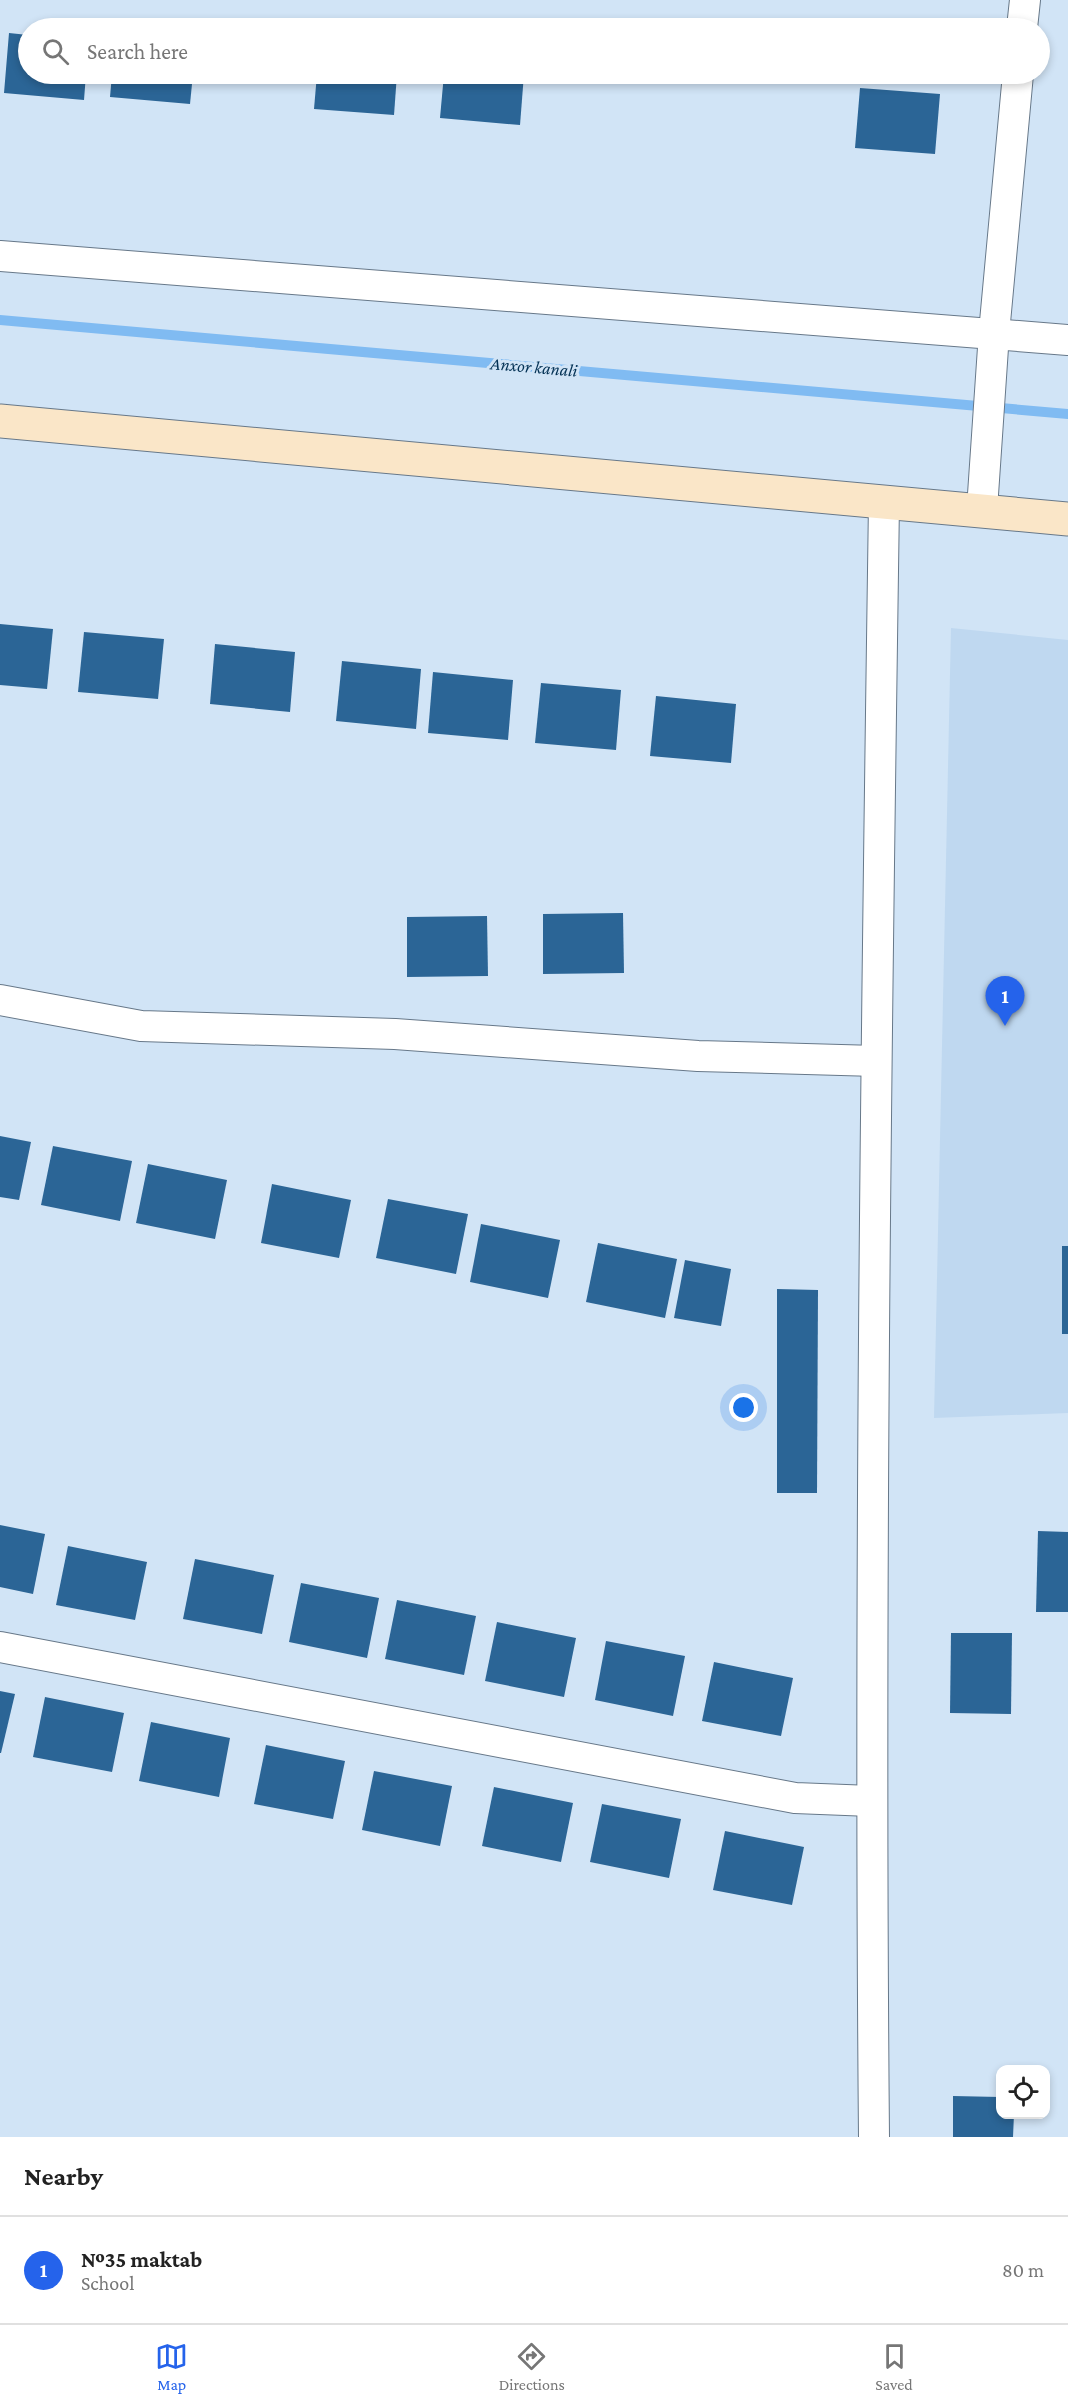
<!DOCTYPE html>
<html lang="en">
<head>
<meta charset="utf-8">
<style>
  body { margin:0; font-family:"Crimson Pro",serif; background:#f6f6f6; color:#222 }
  .controls { position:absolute; right:18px; bottom:18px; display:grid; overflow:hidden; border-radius:12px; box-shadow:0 3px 9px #0003 }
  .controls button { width:54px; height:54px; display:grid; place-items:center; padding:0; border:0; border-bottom:2px solid #e0e0e0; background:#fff; color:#222; font:30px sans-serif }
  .you { position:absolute; left:744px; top:1408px; width:21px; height:21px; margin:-15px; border:4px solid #fff; border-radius:50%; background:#1a73e8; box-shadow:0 0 0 9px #1a73e833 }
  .badge { display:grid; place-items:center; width:39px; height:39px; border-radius:50%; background:#2563eb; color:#fff; font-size:20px; font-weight:700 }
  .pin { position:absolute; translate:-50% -50px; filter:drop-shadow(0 2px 3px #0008) }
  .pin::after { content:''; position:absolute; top:32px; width:21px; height:18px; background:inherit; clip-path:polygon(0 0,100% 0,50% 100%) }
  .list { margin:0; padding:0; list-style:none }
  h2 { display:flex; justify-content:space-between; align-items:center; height:78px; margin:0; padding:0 24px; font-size:26px }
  h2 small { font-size:20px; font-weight:400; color:#767676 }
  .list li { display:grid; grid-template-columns:39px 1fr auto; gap:18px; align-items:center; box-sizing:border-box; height:108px; padding:0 24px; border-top:2px solid #e0e0e0 }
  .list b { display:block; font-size:22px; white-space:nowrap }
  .list p { margin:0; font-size:20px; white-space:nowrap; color:#767676 }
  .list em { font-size:20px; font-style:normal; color:#767676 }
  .icon { flex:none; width:33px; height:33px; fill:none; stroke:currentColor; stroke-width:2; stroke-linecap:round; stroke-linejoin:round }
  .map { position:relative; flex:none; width:1068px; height:2137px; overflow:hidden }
  .search { position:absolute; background:#fff; box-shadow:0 3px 9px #0003; left:18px; right:18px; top:18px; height:66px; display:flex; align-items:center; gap:15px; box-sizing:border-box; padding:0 21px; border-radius:33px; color:#767676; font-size:22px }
  .sheet { height:186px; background:#fff }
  nav { display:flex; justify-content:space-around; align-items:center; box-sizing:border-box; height:84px; border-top:2px solid #e0e0e0; background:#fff; font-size:16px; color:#767676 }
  nav a { display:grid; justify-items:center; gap:3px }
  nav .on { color:#2563eb }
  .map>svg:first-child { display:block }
  .built { fill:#bfd8f0 }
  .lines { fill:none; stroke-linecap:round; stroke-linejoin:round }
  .stream { stroke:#80bbf2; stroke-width:10 }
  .building { fill:#2b6596 }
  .street-casing { stroke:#677889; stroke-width:32 }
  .secondary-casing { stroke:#677889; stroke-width:35 }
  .street { stroke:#fff; stroke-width:30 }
  .secondary { stroke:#fae6c8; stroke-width:33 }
  .labels { text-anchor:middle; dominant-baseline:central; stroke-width:6; stroke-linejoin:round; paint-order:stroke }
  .water-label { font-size:18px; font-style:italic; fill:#033154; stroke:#d1e4f6 }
</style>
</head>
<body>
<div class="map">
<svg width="1068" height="2137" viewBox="0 0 1068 2137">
  <rect width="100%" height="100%" fill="#d1e4f6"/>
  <path class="built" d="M 951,628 L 1068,640 L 1068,1413 L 934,1418 Z"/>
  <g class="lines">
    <path class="stream" d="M 0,320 L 1068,414"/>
  </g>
  <g class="building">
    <path d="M 9,33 L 28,35 L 28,74 L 86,74 L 84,100 L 4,93 Z"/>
    <path d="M 112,74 L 193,74 L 190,104 L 110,97 Z"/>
    <path d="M 317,74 L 397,74 L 394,115 L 314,109 Z"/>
    <path d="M 444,74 L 524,74 L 520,125 L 440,118 Z"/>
    <path d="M 860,88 L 940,94 L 935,154 L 855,148 Z"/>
    <path d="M 0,624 L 53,629 L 47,689 L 0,685 Z"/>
    <path d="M 84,632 L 164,639 L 158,699 L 78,692 Z"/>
    <path d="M 215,644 L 295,652 L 290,712 L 210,704 Z"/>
    <path d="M 342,661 L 421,669 L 416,729 L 336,721 Z"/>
    <path d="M 433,672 L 513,680 L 508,740 L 428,733 Z"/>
    <path d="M 541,683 L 621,690 L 616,750 L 535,743 Z"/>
    <path d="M 656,696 L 736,704 L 731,763 L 650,756 Z"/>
    <path d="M 623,913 L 624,973 L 543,974 L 543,914 Z"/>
    <path d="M 487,916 L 488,976 L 407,977 L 407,917 Z"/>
    <path d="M 0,1136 L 31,1142 L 19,1200 L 0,1197 Z"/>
    <path d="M 53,1146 L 132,1161 L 120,1221 L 41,1205 Z"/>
    <path d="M 148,1164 L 227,1180 L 215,1239 L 136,1223 Z"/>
    <path d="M 272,1184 L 351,1200 L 339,1258 L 261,1243 Z"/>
    <path d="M 388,1199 L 468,1214 L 456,1274 L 376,1258 Z"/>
    <path d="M 481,1224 L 560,1240 L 548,1298 L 470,1282 Z"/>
    <path d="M 598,1243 L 677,1259 L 665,1318 L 586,1302 Z"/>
    <rect x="1062" y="1246" width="6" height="88"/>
    <path d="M 685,1260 L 731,1269 L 721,1326 L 674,1318 Z"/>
    <path d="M 777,1289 L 818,1290 L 817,1493 L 777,1493 Z"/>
    <path d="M 0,1525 L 45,1534 L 33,1594 L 0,1587 Z"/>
    <path d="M 1038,1531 L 1068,1532 L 1068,1612 L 1036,1612 Z"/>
    <path d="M 68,1546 L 147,1562 L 135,1620 L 56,1605 Z"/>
    <path d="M 195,1559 L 274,1575 L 262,1634 L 183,1619 Z"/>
    <path d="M 301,1583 L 379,1598 L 367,1658 L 289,1642 Z"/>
    <path d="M 397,1600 L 476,1616 L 464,1675 L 385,1659 Z"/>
    <path d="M 497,1622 L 576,1638 L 564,1697 L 485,1681 Z"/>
    <path d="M 951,1633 L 1012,1633 L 1011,1714 L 950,1713 Z"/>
    <path d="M 606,1641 L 685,1656 L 673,1716 L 595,1700 Z"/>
    <path d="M 714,1662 L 793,1678 L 781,1736 L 702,1721 Z"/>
    <path d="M 0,1691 L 15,1694 L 1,1753 L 0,1753 Z"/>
    <path d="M 45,1697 L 124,1713 L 112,1772 L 33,1757 Z"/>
    <path d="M 151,1722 L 230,1738 L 219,1797 L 139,1781 Z"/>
    <path d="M 266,1745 L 345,1761 L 333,1819 L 254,1804 Z"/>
    <path d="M 374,1771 L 452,1786 L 440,1846 L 362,1830 Z"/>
    <path d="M 494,1787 L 573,1803 L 561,1862 L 482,1846 Z"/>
    <path d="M 602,1804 L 681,1819 L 669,1878 L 590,1862 Z"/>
    <path d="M 725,1831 L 804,1847 L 792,1905 L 713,1890 Z"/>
    <path d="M 953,2096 L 1000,2097 L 1000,2114 L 1014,2114 L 1013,2137 L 953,2137 Z"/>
  </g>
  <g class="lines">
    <defs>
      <g id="street">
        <path d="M 1022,28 L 1025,0"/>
        <path d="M 0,256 L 1068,340"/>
        <path d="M 982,509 L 994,333 L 1018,74"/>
        <path d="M 0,1000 L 141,1026 L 395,1034 L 698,1056 L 876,1061"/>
        <path d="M 0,1647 L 795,1798 L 871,1801"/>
        <path d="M 874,2137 C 869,1592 876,1047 884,502"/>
      </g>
      <path id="secondary" d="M 0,421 L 1068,519"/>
    </defs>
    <use href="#street" class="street-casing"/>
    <use href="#secondary" class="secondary-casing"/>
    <use href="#street" class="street"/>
    <use href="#secondary" class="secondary"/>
  </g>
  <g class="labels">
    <g class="water-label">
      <text transform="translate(534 367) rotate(5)">Anxor kanali</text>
    </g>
  </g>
</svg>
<div class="controls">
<button><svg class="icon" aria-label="locate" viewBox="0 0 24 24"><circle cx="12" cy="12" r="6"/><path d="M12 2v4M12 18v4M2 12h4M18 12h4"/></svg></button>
</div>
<div class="you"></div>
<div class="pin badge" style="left:1005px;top:1026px">1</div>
<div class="search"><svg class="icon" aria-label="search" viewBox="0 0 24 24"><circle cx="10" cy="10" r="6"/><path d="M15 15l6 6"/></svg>Search here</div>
</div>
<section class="sheet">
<h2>Nearby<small></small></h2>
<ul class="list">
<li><span class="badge">1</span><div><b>№35 maktab</b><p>School</p></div><em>80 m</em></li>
</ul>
</section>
<nav>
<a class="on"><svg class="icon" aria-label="map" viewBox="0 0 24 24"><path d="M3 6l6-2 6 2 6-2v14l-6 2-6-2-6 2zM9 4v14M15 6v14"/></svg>Map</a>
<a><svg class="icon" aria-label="directions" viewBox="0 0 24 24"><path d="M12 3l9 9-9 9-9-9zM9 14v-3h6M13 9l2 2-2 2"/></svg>Directions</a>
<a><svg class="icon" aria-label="saved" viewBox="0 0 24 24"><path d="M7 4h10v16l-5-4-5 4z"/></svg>Saved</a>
</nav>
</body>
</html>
